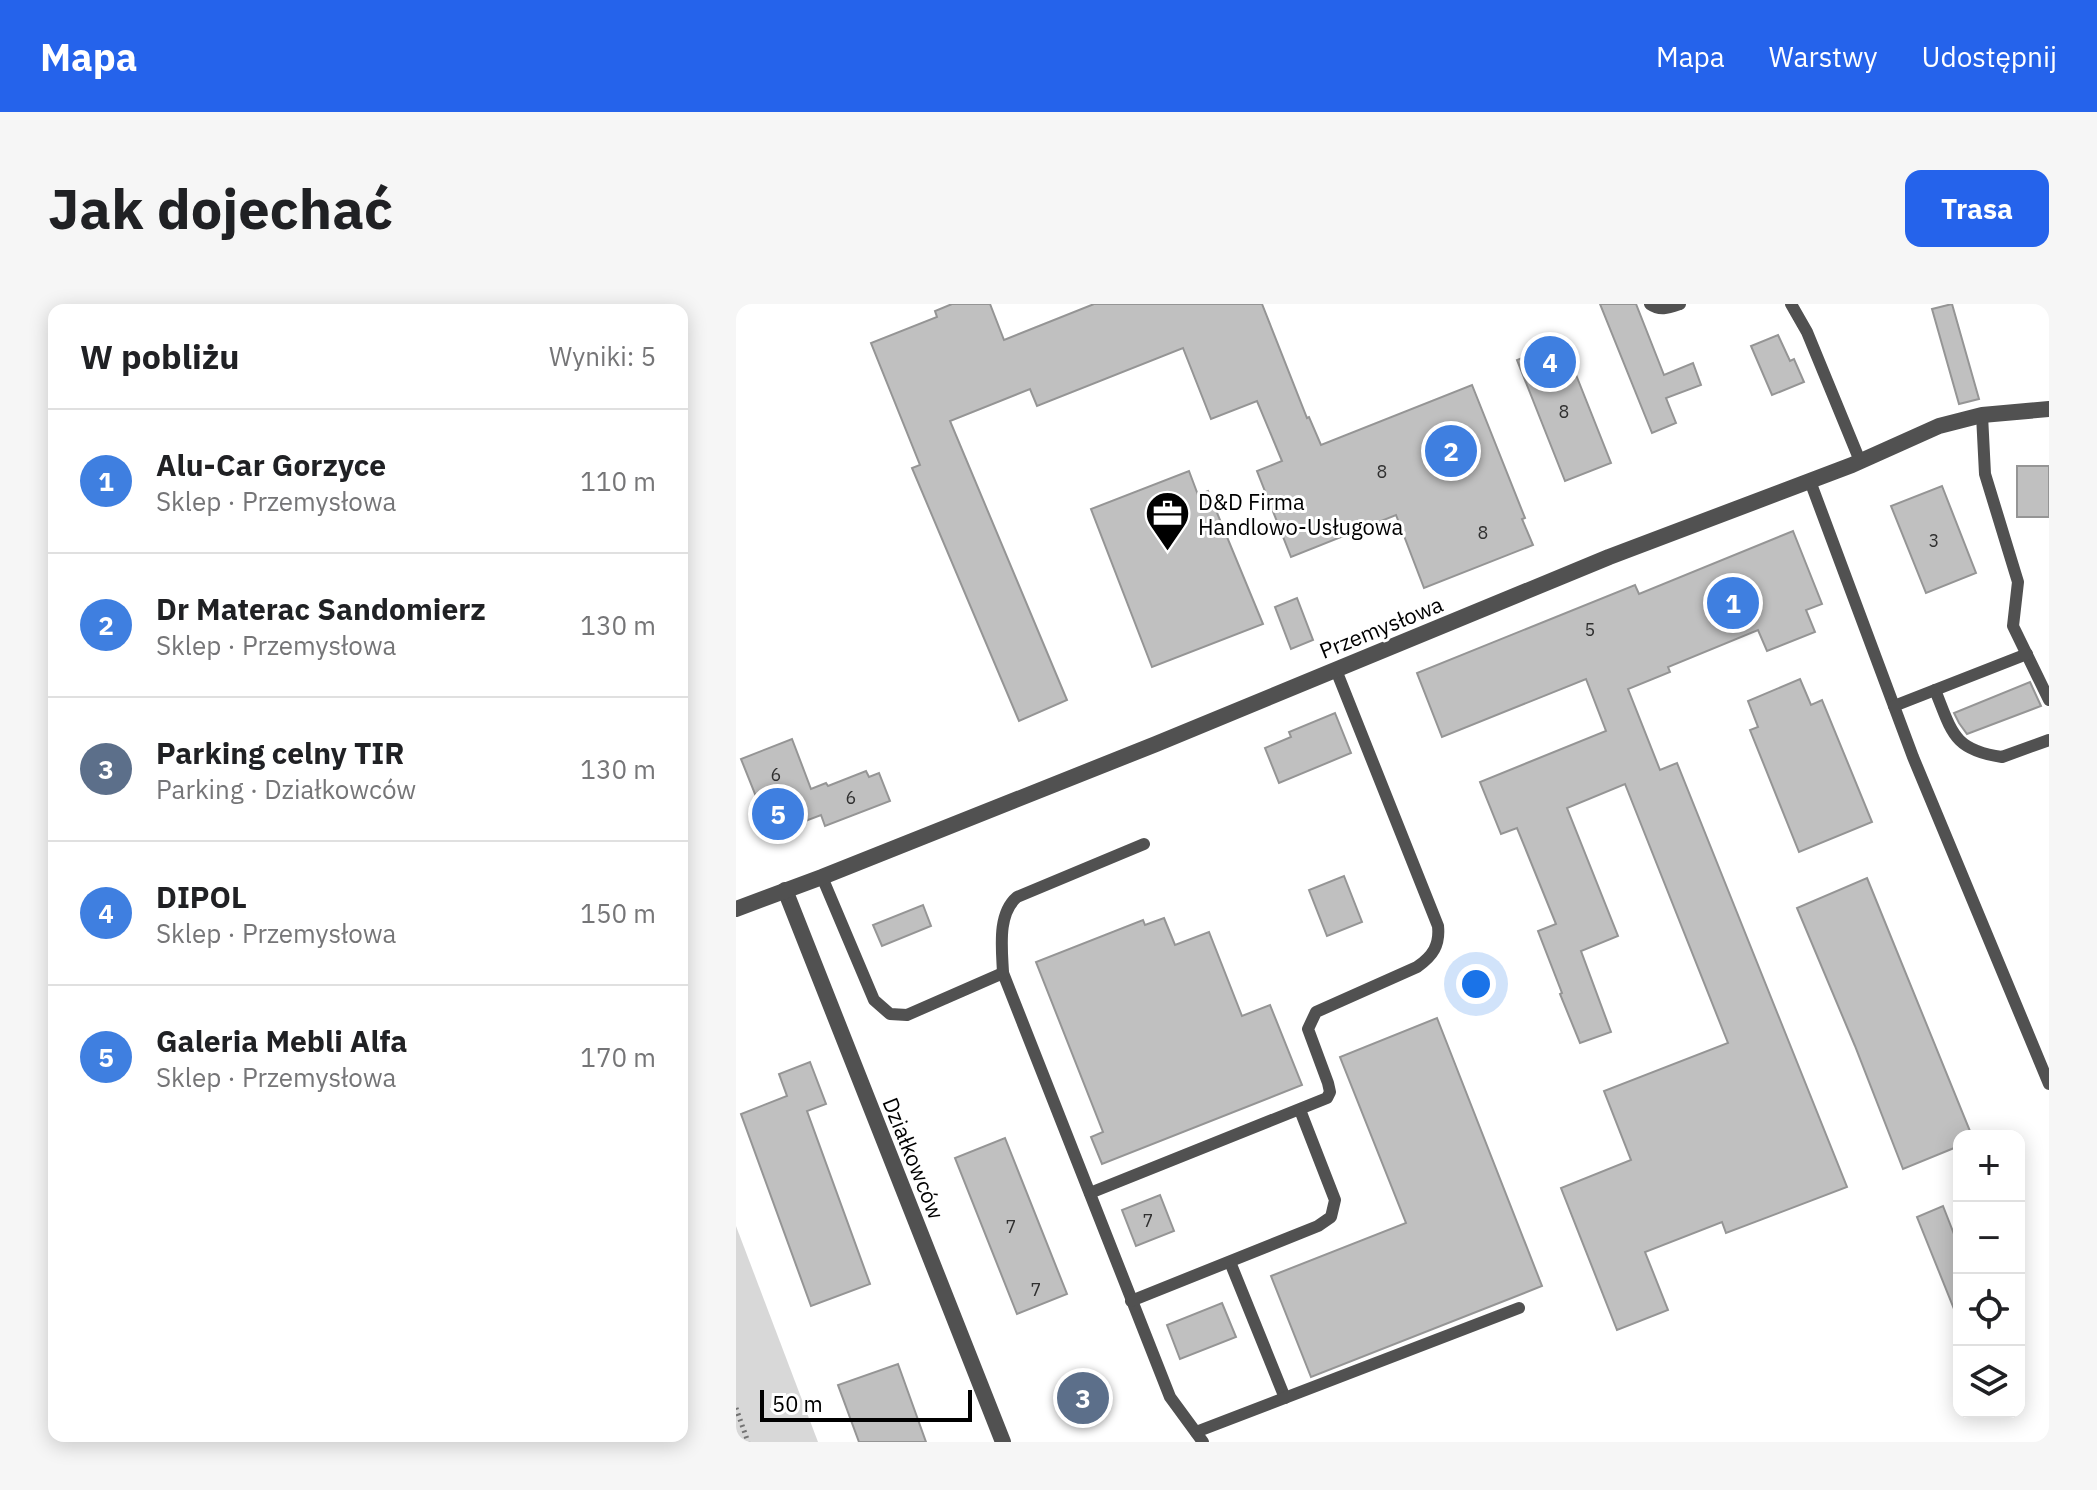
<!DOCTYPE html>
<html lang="pl">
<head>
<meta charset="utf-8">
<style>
  body { margin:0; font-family:"IBM Plex Sans",sans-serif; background:#f6f6f6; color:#202124 }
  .controls { position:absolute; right:24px; bottom:24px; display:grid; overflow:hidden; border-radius:16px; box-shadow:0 4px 20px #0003 }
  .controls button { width:72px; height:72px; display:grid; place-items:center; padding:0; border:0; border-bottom:2px solid #e0e0e0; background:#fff; color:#202124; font:40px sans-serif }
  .scale { position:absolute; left:24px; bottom:20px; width:212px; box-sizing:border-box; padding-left:8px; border:4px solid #000; border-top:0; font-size:22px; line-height:28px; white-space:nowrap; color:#000; -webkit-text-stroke:6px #fff; paint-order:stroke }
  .you { position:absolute; left:740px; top:680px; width:28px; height:28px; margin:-20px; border:6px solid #fff; border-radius:50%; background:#1a73e8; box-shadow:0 0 0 12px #1a73e833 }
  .badge { display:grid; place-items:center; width:52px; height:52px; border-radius:50%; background:#2563eb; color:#fff; font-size:26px; font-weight:700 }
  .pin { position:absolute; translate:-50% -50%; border:4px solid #fff; box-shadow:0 2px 8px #0006 }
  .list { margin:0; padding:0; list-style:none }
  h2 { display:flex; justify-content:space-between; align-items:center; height:104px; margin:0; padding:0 32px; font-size:34px }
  h2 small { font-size:26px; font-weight:400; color:#757577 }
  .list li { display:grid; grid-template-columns:52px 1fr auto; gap:24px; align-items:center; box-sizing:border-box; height:144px; padding:0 32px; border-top:2px solid #e0e0e0 }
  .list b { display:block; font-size:30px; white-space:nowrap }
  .list p { margin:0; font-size:26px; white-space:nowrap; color:#757577 }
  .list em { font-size:26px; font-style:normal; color:#757577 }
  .icon { flex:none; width:44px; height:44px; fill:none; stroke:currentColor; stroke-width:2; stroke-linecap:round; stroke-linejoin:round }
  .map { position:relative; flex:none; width:1313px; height:1138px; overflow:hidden; border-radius:16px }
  header { display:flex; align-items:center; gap:48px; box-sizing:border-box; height:112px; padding:0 40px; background:#2563eb; color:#fff }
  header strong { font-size:38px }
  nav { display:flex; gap:44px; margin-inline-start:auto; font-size:28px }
  .intro { display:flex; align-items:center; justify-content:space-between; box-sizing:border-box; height:192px; padding:0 48px }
  h1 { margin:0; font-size:56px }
  .button { padding:20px 36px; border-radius:16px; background:#2563eb; color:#fff; font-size:28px; font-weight:700 }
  main { display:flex; gap:48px; padding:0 48px }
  aside { flex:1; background:#fff; border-radius:16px; box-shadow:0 4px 20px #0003 }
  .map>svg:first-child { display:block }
  .green { fill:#d8d8d8 }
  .building { fill:#c0c0c0; stroke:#959595; stroke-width:2 }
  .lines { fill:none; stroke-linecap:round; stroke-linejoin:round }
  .path { stroke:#737373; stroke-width:5; stroke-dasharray:2 4; stroke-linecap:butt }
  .service { stroke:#515151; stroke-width:12 }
  .minor { stroke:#515151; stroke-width:16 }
  .labels { text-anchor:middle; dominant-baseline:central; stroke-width:6; stroke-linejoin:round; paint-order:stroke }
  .number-label { font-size:18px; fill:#303030 }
  .poi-label { font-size:22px; fill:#000; stroke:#fff; text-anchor:start }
  .street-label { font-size:22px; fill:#000; stroke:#fff }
</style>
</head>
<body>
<header>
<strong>Mapa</strong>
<nav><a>Mapa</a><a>Warstwy</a><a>Udostępnij</a></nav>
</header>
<div class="intro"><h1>Jak dojechać</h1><a class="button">Trasa</a></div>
<main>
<aside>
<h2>W pobliżu<small>Wyniki: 5</small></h2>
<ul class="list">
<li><span class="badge" style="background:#3f7fe0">1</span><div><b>Alu-Car Gorzyce</b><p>Sklep · Przemysłowa</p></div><em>110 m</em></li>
<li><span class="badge" style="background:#3f7fe0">2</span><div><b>Dr Materac Sandomierz</b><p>Sklep · Przemysłowa</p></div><em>130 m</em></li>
<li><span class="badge" style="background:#5c6f8a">3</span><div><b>Parking celny TIR</b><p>Parking · Działkowców</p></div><em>130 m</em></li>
<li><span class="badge" style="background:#3f7fe0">4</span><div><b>DIPOL</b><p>Sklep · Przemysłowa</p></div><em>150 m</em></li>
<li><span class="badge" style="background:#3f7fe0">5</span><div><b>Galeria Mebli Alfa</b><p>Sklep · Przemysłowa</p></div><em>170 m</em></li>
</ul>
</aside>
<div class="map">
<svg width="1313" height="1138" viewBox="0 0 1313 1138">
  <rect width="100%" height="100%" fill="#fff"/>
  <path class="green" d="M 0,922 L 82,1138 L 0,1138 Z"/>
  <g class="building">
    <path d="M 216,0 L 254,0 L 268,36 L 358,0 L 526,0 L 571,114 L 573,113 L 585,141 L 736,81 L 789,214 L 786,215 L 797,241 L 688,284 L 660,211 L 555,253 L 521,167 L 546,157 L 521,97 L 475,115 L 447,44 L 301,102 L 294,85 L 214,117 L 331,396 L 283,417 L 176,164 L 184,161 L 135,39 L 201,13 L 199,7 Z"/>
    <path d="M 864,0 L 900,0 L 928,71 L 957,59 L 965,81 L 930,94 L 940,119 L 916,129 Z"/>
    <path d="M 1216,0 L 1243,95 L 1223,100 L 1196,5 Z"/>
    <path d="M 1042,31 L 1054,57 L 1058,55 L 1068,78 L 1036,91 L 1015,42 Z"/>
    <path d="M 827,38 L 875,159 L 829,177 L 781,56 Z"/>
    <rect x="1281" y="162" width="32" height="51"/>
    <path d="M 453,167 L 462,191 L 472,187 L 527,320 L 416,363 L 355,205 Z"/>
    <path d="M 1206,182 L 1240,269 L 1190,289 L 1155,202 Z"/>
    <path d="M 1057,227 L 1086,300 L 1070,306 L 1079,328 L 1031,347 L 1022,326 L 932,363 L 934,368 L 892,385 L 924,466 L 941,459 L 1111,883 L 990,929 L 986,918 L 909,948 L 932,1006 L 881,1026 L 825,884 L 895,856 L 868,787 L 992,739 L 889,480 L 831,504 L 882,632 L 845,647 L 875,728 L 844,739 L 824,690 L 826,689 L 802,627 L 820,620 L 781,524 L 765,530 L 744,478 L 870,427 L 850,375 L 706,433 L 681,369 L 899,281 L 903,290 Z"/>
    <path d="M 561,294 L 577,336 L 555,345 L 539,303 Z"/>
    <path d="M 1064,375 L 1075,401 L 1086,396 L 1136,518 L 1063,548 L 1014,426 L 1022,423 L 1012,397 Z"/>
    <path d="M 1294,378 L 1305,402 L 1231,430 L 1223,419 L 1218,409 Z"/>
    <path d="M 599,409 L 615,449 L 543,479 L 529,444 L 555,433 L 553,428 Z"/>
    <path d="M 56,435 L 75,485 L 90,479 L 92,482 L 130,467 L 133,473 L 143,469 L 154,497 L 89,522 L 85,511 L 35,530 L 5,455 Z"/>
    <path d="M 608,572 L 626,618 L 591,632 L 573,586 Z"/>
    <path d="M 1131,574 L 1236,832 L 1223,832 L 1223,842 L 1167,865 L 1119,742 L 1061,604 Z"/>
    <path d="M 187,601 L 195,622 L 146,642 L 137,621 Z"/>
    <path d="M 428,614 L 439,641 L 473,628 L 506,712 L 534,701 L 566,781 L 366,860 L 355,833 L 367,828 L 300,658 L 407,616 L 409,621 Z"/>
    <path d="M 701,714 L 806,982 L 575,1073 L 535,972 L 670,919 L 604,753 Z"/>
    <path d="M 74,758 L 90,800 L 71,807 L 134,980 L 75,1002 L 5,810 L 51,792 L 43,770 Z"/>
    <path d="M 269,834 L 331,990 L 281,1010 L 219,854 Z"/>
    <path d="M 424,891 L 438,927 L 400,942 L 386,906 Z"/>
    <path d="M 1207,902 L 1223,943 L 1222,1015 L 1181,913 Z"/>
    <path d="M 486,999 L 500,1033 L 444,1055 L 431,1021 Z"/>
    <path d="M 162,1060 L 190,1138 L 123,1138 L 102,1081 Z"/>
  </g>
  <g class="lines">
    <path class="path" d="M 0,1104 L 12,1138"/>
    <g class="service">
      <path d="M 914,0 C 924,7 932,4 944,0"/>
      <path d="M 1055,0 L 1071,28 L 1124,157"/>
      <path d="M 1246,111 L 1249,170 L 1282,278 L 1277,322 L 1313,396"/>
      <path d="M 1074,177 L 1177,453 L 1313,780"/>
      <path d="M 1199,386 C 1216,428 1217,446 1266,453 L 1313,436"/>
      <path d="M 1158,402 L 1291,350"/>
      <path d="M 86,573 L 138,696 L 154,710 L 171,711 L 267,669 L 434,1093 L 467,1138"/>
      <path d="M 267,669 C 266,645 261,610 281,593 L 408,540"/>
      <path d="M 354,889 L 591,794 L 594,788 L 592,779 L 572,725 L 580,708 L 681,663 C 697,652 704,641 702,622 L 600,366"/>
      <path d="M 494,958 L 549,1094"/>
      <path d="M 395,997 L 582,922 L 595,913 L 599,896 L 564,806"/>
      <path d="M 460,1128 L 783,1004"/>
    </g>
    <g class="minor">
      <path d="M 49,586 L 267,1138"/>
      <path d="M 0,605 L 86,573 L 420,440 L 873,253 L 1116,161 L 1203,122 L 1246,111 L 1313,105"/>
    </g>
  </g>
  <defs>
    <symbol id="office-pin" viewBox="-11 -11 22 30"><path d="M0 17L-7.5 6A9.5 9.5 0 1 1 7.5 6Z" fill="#000" stroke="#fff"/><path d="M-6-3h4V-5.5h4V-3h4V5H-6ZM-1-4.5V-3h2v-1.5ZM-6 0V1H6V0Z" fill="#fff"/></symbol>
  </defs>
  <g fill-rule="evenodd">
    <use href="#office-pin" x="406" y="184" width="51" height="69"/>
  </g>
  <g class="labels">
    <g class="number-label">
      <text x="828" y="107">8</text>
      <text x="646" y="167">8</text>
      <text x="747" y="228">8</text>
      <text x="1198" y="236">3</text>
      <text x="854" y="325">5</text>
      <text x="40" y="470">6</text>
      <text x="115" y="493">6</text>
      <text x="412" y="916">7</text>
      <text x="275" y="922">7</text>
      <text x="300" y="985">7</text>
    </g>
    <g class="poi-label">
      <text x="462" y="197">D&amp;D Firma<tspan x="462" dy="25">Handlowo-Usługowa</tspan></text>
    </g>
    <g class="street-label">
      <text transform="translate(645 323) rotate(-22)">Przemysłowa</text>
      <text transform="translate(178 854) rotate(68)">Działkowców</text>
    </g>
  </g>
</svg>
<div class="controls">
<button>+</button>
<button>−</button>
<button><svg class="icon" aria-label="locate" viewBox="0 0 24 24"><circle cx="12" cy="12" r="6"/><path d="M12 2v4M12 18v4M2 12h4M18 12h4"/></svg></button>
<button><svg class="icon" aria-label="layers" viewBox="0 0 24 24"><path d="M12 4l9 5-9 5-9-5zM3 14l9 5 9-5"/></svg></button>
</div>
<div class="scale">50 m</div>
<div class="you"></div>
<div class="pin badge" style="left:997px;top:299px;background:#3f7fe0">1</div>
<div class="pin badge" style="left:715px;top:147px;background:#3f7fe0">2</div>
<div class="pin badge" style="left:347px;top:1094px;background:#5c6f8a">3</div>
<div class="pin badge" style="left:814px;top:58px;background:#3f7fe0">4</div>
<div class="pin badge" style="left:42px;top:510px;background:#3f7fe0">5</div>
</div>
</main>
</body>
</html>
